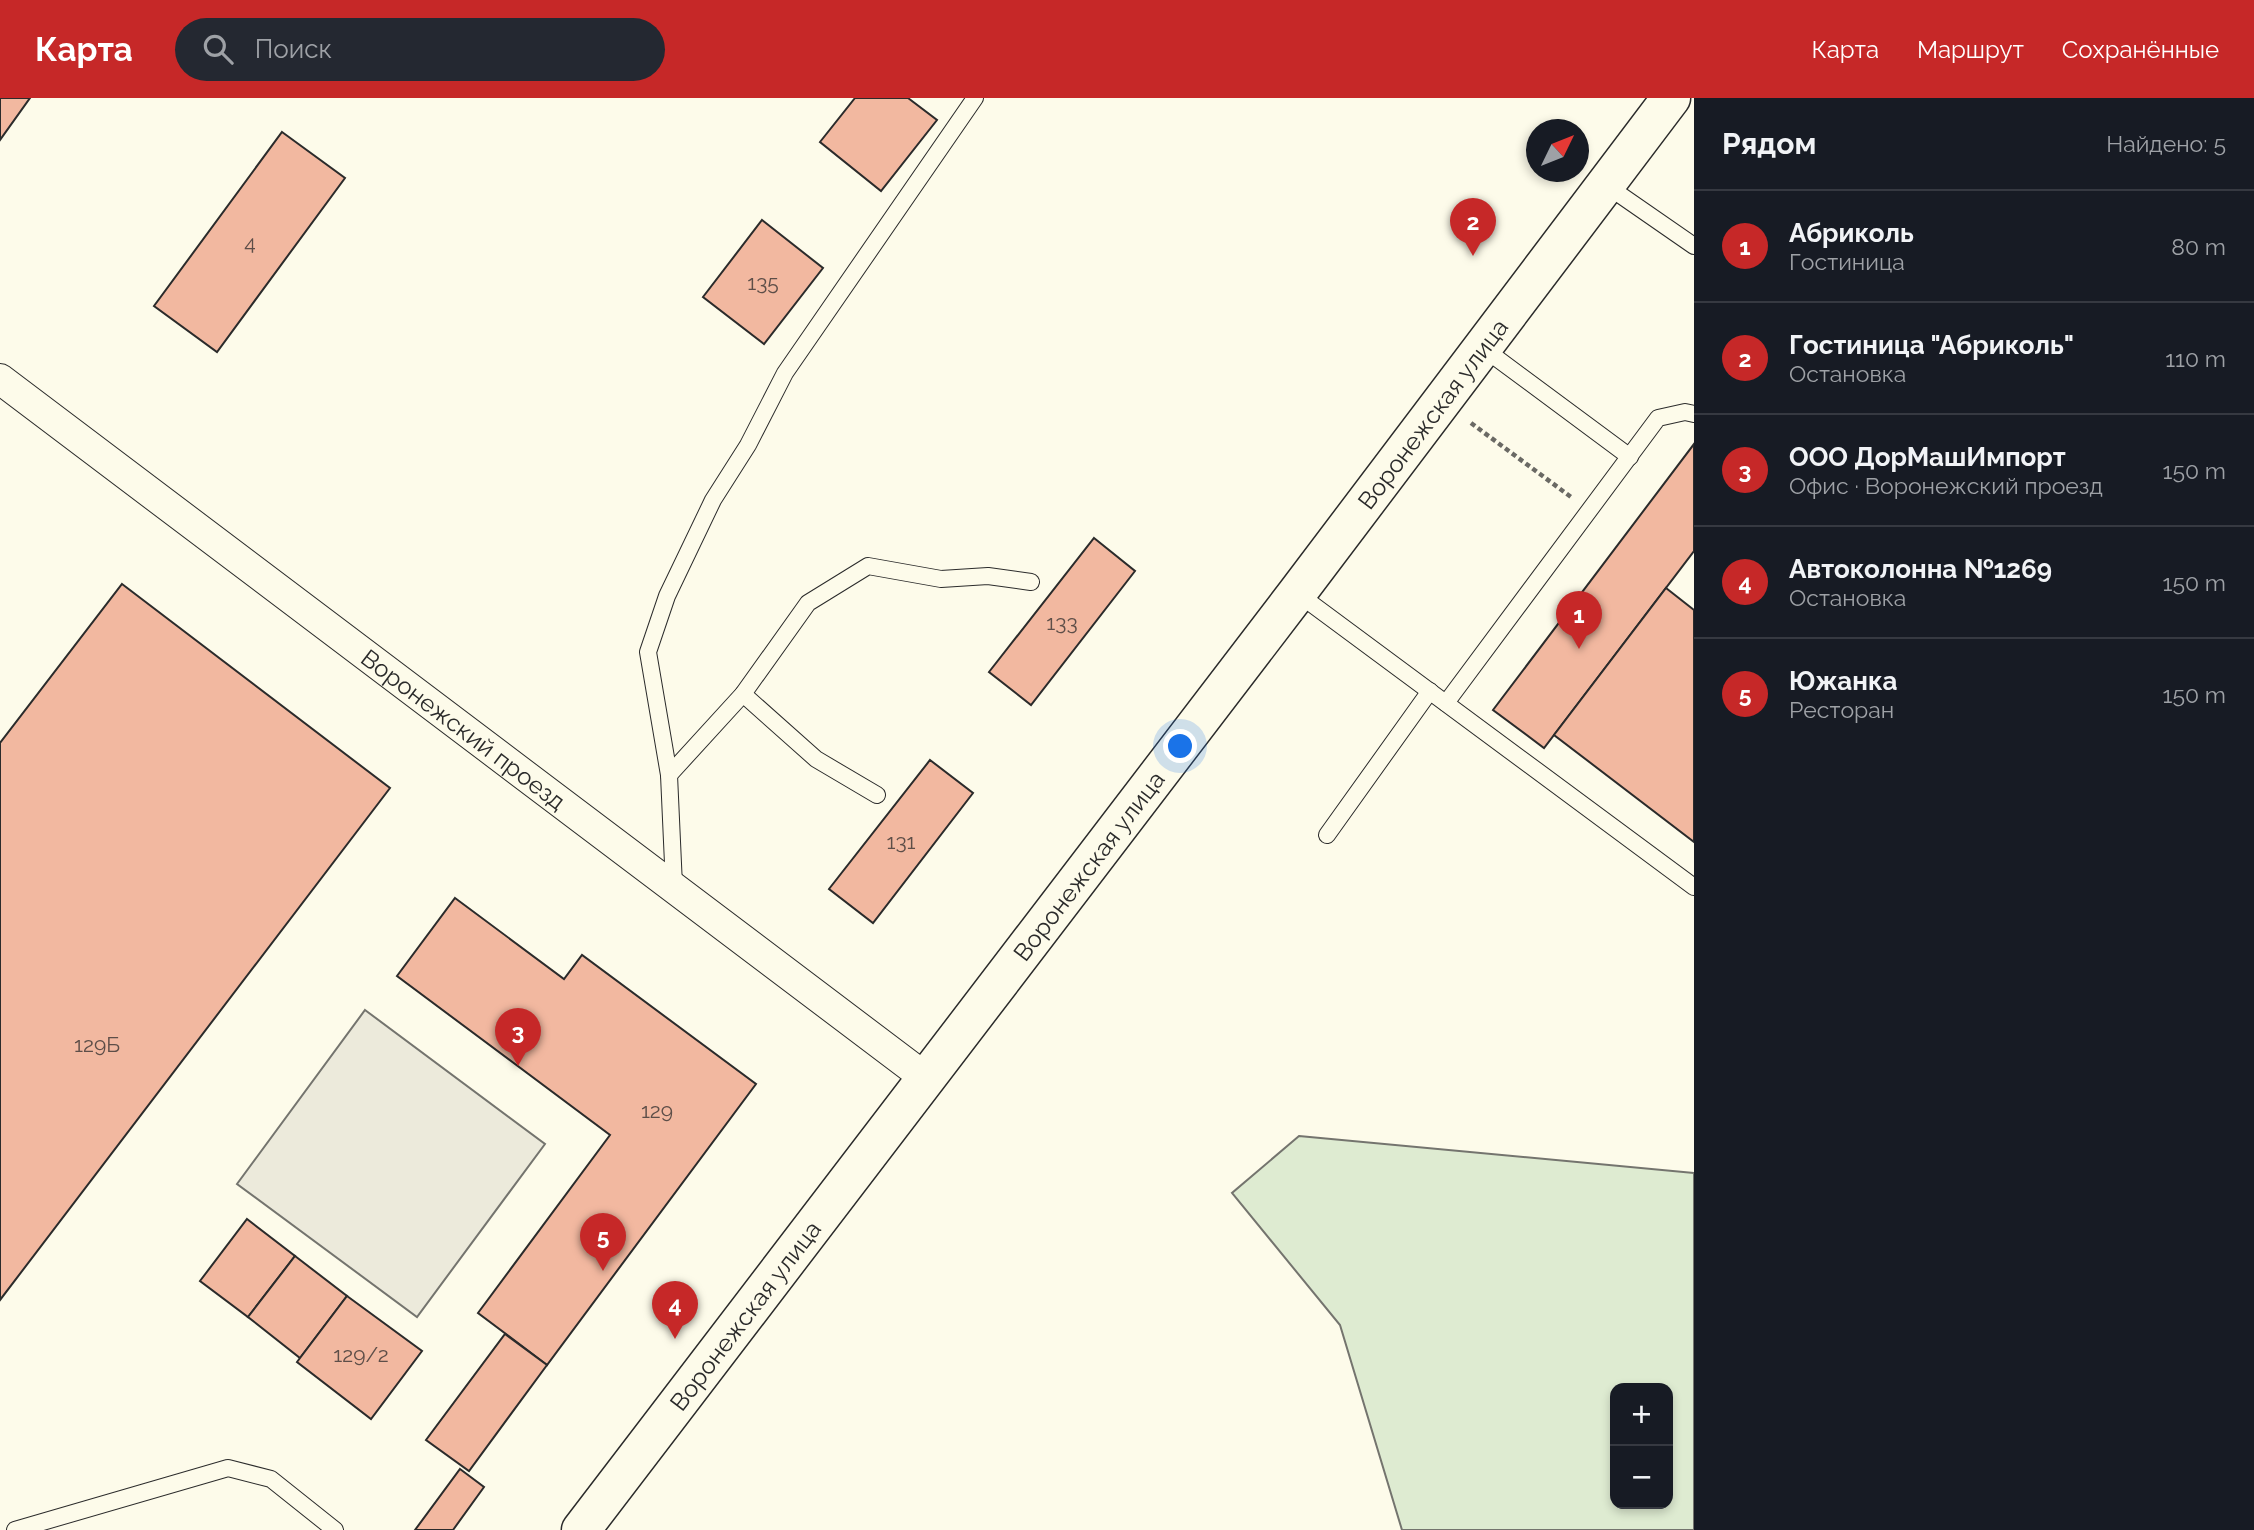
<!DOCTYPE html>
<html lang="ru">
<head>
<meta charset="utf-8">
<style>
  body { margin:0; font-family:Raleway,sans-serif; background:#242831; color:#f1f3f6 }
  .controls { position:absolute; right:21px; bottom:21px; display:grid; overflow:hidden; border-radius:14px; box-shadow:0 4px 10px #0003 }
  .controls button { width:63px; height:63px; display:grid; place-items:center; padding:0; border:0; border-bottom:2px solid #363941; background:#171b24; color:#f1f3f6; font:35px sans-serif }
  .compass { position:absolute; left:1526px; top:21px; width:63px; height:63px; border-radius:50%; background:#171b24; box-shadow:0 4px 10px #0003; rotate:47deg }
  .you { position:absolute; left:1181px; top:649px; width:24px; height:24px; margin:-18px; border:5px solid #fff; border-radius:50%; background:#1a73e8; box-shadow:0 0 0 10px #1a73e833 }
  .badge { display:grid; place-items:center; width:46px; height:46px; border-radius:50%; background:#c62828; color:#fff; font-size:23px; font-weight:700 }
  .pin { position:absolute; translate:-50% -58px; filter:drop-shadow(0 2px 4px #0008) }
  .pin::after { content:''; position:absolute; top:37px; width:24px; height:21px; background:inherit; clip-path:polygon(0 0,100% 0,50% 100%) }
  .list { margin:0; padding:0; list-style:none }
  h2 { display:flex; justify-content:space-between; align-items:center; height:91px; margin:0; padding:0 28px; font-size:30px }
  h2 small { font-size:23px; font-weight:400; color:#9ea1a6 }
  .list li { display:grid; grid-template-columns:46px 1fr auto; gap:21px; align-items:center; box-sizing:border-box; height:112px; padding:0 28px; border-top:2px solid #363941 }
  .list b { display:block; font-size:26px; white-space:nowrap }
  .list p { margin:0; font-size:23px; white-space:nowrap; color:#9ea1a6 }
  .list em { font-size:23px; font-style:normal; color:#9ea1a6 }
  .icon { flex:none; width:38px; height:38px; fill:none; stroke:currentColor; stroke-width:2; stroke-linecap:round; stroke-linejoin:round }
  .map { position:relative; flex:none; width:1694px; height:1432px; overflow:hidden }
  header { display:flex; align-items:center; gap:42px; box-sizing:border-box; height:98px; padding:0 35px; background:#c62828; color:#fff }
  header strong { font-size:33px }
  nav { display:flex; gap:38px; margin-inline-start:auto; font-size:24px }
  .search { width:490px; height:63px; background:#242831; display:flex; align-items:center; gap:18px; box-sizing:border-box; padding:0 24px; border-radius:38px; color:#9ea1a6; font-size:26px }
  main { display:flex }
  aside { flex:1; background:#171b24 }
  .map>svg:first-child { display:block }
  .green { fill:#deebd1; stroke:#74746e; stroke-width:2; fill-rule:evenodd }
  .parking { fill:#eceadb; stroke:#74746e; stroke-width:2 }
  .building { fill:#f2b8a0; stroke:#2b2b2b; stroke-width:2 }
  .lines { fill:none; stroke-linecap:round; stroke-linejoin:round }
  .service-casing { stroke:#2b2b2b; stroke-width:18 }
  .minor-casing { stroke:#2b2b2b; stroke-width:32 }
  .trunk-casing { stroke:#2b2b2b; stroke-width:41 }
  .path { stroke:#6a6964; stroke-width:4.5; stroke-dasharray:5 3.5; stroke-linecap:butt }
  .service { stroke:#fdfbea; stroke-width:16 }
  .minor { stroke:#fdfbea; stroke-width:30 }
  .trunk { stroke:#fdfbea; stroke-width:38 }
  .labels { text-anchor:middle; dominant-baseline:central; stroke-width:5; stroke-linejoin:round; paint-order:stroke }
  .number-label { font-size:21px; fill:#5d4e48 }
  .street-label { font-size:24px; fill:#2b2b2b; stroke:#fdfbea }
</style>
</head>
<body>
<header>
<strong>Карта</strong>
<div class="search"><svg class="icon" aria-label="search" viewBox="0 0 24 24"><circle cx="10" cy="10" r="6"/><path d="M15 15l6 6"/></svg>Поиск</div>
<nav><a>Карта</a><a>Маршрут</a><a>Сохранённые</a></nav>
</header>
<main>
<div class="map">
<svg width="1694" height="1432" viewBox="0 0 1694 1432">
  <rect width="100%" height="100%" fill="#fdfbea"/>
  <path class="green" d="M 1299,1038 L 1694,1075 L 1694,1432 L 1402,1432 L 1340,1227 L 1232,1095 ZM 1615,1290 L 1668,1290 L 1668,1406 L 1615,1406 Z"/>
  <path class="parking" d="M 365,912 L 545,1046 L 417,1219 L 237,1086 Z"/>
  <g class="building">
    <path d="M 0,0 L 30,0 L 0,42 Z"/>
    <path d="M 855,0 L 908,0 L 937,22 L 881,93 L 820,44 Z"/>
    <path d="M 282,34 L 345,80 L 217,254 L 154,208 Z"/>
    <path d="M 762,122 L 823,170 L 764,246 L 703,199 Z"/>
    <path d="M 1694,346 L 1694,453 L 1544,650 L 1493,612 Z"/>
    <path d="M 1094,440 L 1135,473 L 1031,607 L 989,574 Z"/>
    <path d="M 122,486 L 390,690 L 0,1202 L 0,645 Z"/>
    <path d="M 1666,490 L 1694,512 L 1694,744 L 1554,637 Z"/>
    <path d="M 930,662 L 973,695 L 873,825 L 829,791 Z"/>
    <path d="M 455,800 L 564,881 L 582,857 L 756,986 L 547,1267 L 478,1215 L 610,1037 L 397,878 Z"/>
    <path d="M 247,1121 L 295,1158 L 248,1219 L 200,1183 Z"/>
    <path d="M 295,1158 L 347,1198 L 300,1260 L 248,1219 Z"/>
    <path d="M 347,1198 L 422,1253 L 371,1321 L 297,1264 Z"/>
    <path d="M 505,1236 L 547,1267 L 469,1373 L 426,1342 Z"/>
    <path d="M 460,1371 L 484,1389 L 453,1432 L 415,1432 Z"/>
  </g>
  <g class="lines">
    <defs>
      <g id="service">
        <path d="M 1606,87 L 1694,148"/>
        <path d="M 1483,250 L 1630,359"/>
        <path d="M 1297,495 L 1694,789"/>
        <path d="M 743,596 L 816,661 L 877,697"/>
        <path d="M 1446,605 L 1658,320 L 1685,314 L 1694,316"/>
        <path d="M 669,677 L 743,596 L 808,505 L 868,468 L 941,481 L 988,478 L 1031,484"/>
        <path d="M 1327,737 L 1430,593"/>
        <path d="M 674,788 L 669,677 L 648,554 L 667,498 L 713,402 L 748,347 L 785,275 L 975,0"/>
        <path d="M 15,1432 L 228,1370 L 271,1381 L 335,1432"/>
      </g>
      <g id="minor">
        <path id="s1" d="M 0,281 L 927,981"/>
      </g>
      <g id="trunk">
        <path id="s2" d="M 581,1432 L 1297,495 L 1671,0"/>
      </g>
    </defs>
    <use href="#service" class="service-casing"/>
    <use href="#minor" class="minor-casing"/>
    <use href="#trunk" class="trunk-casing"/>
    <path class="path" d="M 1471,325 L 1571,399"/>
    <use href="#service" class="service"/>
    <use href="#minor" class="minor"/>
    <use href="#trunk" class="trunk"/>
  </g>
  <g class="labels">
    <g class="number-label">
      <text x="250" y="144">4</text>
      <text x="763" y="184">135</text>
      <text x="1062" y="524">133</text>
      <text x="901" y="743">131</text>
      <text x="97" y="946">129Б</text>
      <text x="657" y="1012">129</text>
      <text x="361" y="1256">129/2</text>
    </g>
    <g class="street-label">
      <text stroke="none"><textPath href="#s2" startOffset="1404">Воронежская улица</textPath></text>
      <text stroke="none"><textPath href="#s1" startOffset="581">Воронежский проезд</textPath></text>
      <text stroke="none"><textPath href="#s2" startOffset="836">Воронежская улица</textPath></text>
      <text stroke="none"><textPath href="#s2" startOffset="270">Воронежская улица</textPath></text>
    </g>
  </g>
</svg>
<div class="controls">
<button>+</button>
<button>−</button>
</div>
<svg class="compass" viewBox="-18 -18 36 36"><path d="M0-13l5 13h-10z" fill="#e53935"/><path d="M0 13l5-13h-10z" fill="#9ea1a6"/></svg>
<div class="you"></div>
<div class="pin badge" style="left:1579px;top:551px">1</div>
<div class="pin badge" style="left:1473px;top:158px">2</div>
<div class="pin badge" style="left:518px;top:968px">3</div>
<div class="pin badge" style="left:675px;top:1241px">4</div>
<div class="pin badge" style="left:603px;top:1173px">5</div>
</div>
<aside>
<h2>Рядом<small>Найдено: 5</small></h2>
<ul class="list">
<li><span class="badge">1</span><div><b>Абриколь</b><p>Гостиница</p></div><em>80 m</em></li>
<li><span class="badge">2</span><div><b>Гостиница &quot;Абриколь&quot;</b><p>Остановка</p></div><em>110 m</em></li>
<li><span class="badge">3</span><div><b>ООО ДорМашИмпорт</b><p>Офис · Воронежский проезд</p></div><em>150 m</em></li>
<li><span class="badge">4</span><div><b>Автоколонна №1269</b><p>Остановка</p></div><em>150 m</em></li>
<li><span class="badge">5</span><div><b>Южанка</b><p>Ресторан</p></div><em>150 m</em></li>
</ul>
</aside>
</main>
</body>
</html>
